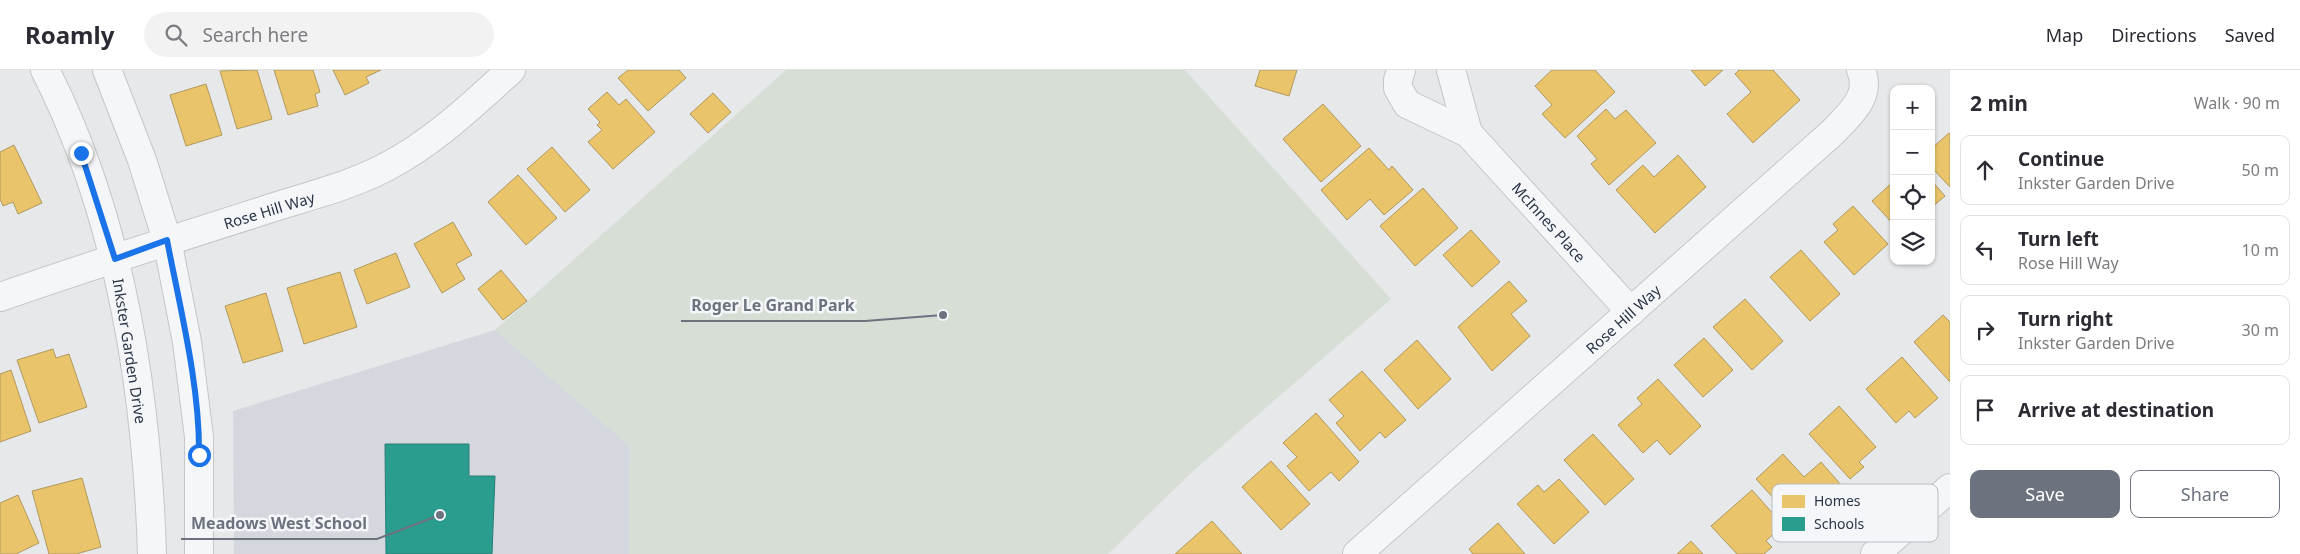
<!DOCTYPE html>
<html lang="en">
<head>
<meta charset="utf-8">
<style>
  body { margin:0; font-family:"Noto Sans",sans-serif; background:#f2f2f3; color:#2b2b33 }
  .controls { position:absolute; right:15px; top:15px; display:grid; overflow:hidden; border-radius:10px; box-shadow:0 1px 4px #0004 }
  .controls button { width:45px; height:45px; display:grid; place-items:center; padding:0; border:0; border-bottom:1px solid #e1e1e2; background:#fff; color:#2b2b33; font:25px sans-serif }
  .stop { position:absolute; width:15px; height:15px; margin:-11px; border:4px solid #1a73e8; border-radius:50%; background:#fff }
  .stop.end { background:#1a73e8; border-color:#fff; box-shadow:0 1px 5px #0008 }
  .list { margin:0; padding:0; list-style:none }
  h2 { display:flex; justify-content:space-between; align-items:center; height:65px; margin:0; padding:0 20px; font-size:21px }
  h2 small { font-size:16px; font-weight:400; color:#7c7c81 }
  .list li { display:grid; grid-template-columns:32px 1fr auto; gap:15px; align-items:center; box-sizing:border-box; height:70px; margin:0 10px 10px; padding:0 10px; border:1px solid #e1e1e2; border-radius:10px }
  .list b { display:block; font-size:19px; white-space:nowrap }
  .list p { margin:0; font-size:16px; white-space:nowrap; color:#7c7c81 }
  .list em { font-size:16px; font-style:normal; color:#7c7c81 }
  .actions { display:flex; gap:10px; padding:15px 20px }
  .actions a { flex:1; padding:11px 0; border:1px solid #6c737f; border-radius:10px; text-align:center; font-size:18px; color:#6c737f }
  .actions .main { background:#6c737f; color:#fff }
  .icon { flex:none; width:28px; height:28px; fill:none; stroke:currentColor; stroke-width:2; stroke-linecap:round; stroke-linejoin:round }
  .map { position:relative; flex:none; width:1950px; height:484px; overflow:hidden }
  header { display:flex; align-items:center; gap:30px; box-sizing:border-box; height:70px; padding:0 25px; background:#fff; border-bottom:1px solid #e1e1e2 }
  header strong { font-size:24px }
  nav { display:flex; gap:28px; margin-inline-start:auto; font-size:18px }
  .search { width:350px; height:45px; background:#f2f2f3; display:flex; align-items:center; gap:12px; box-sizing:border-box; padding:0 18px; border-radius:28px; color:#7c7c81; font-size:19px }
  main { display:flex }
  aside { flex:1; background:#fff }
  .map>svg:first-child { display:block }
  .built { fill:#d4d7dd }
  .green { fill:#d6ded6 }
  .homes { fill:#e9c46a; stroke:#b0995f }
  .schools { fill:#2a9d8f; stroke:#2a7e79 }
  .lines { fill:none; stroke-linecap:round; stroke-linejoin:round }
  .minor-casing { stroke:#c4c6c8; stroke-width:30 }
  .minor { stroke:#f5f6f7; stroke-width:28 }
  .route { stroke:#1a73e8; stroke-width:6 }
  .labels { text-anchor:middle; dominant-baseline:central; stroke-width:5; stroke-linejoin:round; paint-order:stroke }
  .street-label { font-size:15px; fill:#2b3445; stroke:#f4f6f9 }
  .key { fill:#f4f6f9; stroke:#b8bcc3; stroke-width:1 }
  .key-label { font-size:14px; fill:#2b3445 }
  .leader { fill:none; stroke:#6c737f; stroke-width:2 }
  .callout-dot { fill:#6c737f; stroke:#f4f6f9; stroke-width:2 }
  .callout-label { font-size:16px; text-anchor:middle; font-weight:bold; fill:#6c737f; stroke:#f4f6f9; stroke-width:5; stroke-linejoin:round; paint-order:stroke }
</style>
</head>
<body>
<header>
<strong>Roamly</strong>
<div class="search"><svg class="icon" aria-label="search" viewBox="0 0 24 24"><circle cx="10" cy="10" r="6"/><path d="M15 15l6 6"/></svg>Search here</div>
<nav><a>Map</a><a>Directions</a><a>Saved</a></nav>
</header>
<main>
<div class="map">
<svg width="1950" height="484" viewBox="0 0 1950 484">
  <rect width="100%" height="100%" fill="#e6e8ea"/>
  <path class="built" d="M 495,260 L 630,376 L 629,484 L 234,484 L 233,341 Z"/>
  <path class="green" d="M 786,0 L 1185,0 L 1391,229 L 1192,402 L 1108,484 L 629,484 L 630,376 L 495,260 Z"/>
  <g class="homes">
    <path d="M 257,0 L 272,49 L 237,59 L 220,1 Z"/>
    <path d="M 274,0 L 313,0 L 320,22 L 315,24 L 318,36 L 288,45 Z"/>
    <path d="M 333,0 L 381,0 L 366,7 L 369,13 L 345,25 Z"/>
    <path d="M 628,0 L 679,0 L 686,8 L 648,41 L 618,8 Z"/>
    <path d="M 1260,0 L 1297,0 L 1289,26 L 1255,16 Z"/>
    <path d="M 1552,0 L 1595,0 L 1615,22 L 1565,68 L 1542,44 L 1552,35 L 1535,16 Z"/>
    <path d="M 1691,0 L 1723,0 L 1705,16 Z"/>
    <path d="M 1739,0 L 1773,0 L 1800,30 L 1753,73 L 1727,44 L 1751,22 L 1735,4 Z"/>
    <path d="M 206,14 L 222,65 L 186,76 L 170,25 Z"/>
    <path d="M 607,22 L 619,35 L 626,29 L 655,62 L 613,99 L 588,72 L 602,60 L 597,55 L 600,52 L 588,39 Z"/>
    <path d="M 713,23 L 731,42 L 708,63 L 690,44 Z"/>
    <path d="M 1323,34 L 1361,76 L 1321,112 L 1283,69 Z"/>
    <path d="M 1606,39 L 1615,49 L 1626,40 L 1656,73 L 1609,115 L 1591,94 L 1597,89 L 1577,66 Z"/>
    <path d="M 1949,63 L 1950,64 L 1950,117 L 1931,97 L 1931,79 Z"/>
    <path d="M 14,75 L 42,133 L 18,144 L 13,132 L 3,136 L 0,129 L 0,82 Z"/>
    <path d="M 552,77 L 590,120 L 565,142 L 527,99 Z"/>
    <path d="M 1369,78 L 1389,100 L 1392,96 L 1413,120 L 1384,145 L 1370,129 L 1347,150 L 1321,120 Z"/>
    <path d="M 1678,85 L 1706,117 L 1655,163 L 1616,120 L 1643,95 L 1654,107 Z"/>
    <path d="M 518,105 L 557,148 L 526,175 L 488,132 Z"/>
    <path d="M 1931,110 L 1945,126 L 1931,138 Z"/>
    <path d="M 1894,111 L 1894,155 L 1872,131 Z"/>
    <path d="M 1423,118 L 1458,158 L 1415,196 L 1380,156 Z"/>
    <path d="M 1853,136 L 1888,174 L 1854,205 L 1824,172 L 1838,160 L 1833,154 Z"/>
    <path d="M 453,152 L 472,185 L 456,194 L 465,209 L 442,223 L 414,174 Z"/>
    <path d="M 1471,160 L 1500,192 L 1472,217 L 1443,185 Z"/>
    <path d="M 1801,180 L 1840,224 L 1810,251 L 1770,207 Z"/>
    <path d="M 396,183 L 410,217 L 367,234 L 354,200 Z"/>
    <path d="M 501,200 L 527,231 L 503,250 L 478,219 Z"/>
    <path d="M 340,202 L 357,257 L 304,274 L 287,218 Z"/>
    <path d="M 1509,211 L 1527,231 L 1511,244 L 1530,266 L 1492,301 L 1458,257 Z"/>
    <path d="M 266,223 L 283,281 L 243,293 L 225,236 Z"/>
    <path d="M 1745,229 L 1783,271 L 1752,300 L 1713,257 Z"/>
    <path d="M 1943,245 L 1950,252 L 1950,312 L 1914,272 Z"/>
    <path d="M 1704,268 L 1733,300 L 1703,327 L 1674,295 Z"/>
    <path d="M 1417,270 L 1451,309 L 1418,339 L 1384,300 Z"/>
    <path d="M 53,279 L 56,288 L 69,284 L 87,337 L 39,353 L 17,290 Z"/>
    <path d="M 1902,287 L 1938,328 L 1915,348 L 1909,341 L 1896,353 L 1866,319 Z"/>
    <path d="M 11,300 L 31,361 L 0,372 L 0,304 Z"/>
    <path d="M 1362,301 L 1406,350 L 1385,368 L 1380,362 L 1360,381 L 1336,353 L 1344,346 L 1329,330 Z"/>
    <path d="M 1658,309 L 1701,356 L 1670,385 L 1657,370 L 1643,383 L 1618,355 L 1642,334 L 1637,328 Z"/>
    <path d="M 1839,336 L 1876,377 L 1859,392 L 1864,397 L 1850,409 L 1809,364 Z"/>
    <path d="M 1316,343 L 1359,392 L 1339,411 L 1331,402 L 1309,421 L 1287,396 L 1297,387 L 1283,373 Z"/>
    <path d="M 1593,364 L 1634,409 L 1605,435 L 1564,390 Z"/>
    <path d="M 1783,384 L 1804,407 L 1821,392 L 1842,416 L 1798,455 L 1756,409 Z"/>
    <path d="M 1271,391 L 1310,434 L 1281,460 L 1242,417 Z"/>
    <path d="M 82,408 L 101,477 L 76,484 L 49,484 L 32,421 Z"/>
    <path d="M 1559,409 L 1589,442 L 1554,474 L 1517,434 L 1538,415 L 1544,422 Z"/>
    <path d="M 1752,420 L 1783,455 L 1766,471 L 1772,477 L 1764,484 L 1737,484 L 1711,456 Z"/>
    <path d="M 18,425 L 39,473 L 16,484 L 0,484 L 0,433 Z"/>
    <path d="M 1212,451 L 1242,484 L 1175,484 Z"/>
    <path d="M 1498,453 L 1525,484 L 1473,484 L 1469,479 Z"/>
    <path d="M 1691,471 L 1703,484 L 1677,484 Z"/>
  </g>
  <path class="schools" d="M 385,374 L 469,374 L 469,406 L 495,406 L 492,484 L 386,484 Z"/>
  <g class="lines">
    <defs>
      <g id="minor">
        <path d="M 45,0 C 120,147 147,320 152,484"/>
        <path d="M 107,0 L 142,90 L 167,170 L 187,272 L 199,367 L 199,484"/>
        <path d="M 1401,0 L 1398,10 L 1398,18 L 1407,34 L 1468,63 L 1631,242"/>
        <path d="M 1451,0 L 1468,63"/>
        <path d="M 0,227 C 87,197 174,169 262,141 C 304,127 346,118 386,97 C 433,73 472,35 511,0"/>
        <path d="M 1357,484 L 1833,62 C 1850,44 1872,26 1861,0"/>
        <path d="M 1875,484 L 1950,418"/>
      </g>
    </defs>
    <use href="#minor" class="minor-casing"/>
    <use href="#minor" class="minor"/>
  </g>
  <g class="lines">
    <path class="route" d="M 81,83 L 115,189 L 167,170 C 180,238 200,316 199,385"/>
  </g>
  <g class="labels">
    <g class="street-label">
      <text transform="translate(269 140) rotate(-17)">Rose Hill Way</text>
      <text transform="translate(1549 152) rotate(48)">McInnes Place</text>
      <text transform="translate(1623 249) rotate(-42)">Rose Hill Way</text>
      <text transform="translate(130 281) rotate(81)">Inkster Garden Drive</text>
    </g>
  </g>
  <rect x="1772" y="414" width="166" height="58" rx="8" class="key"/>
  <rect x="1782" y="425" width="23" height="13" fill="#e9c46a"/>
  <rect x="1782" y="447" width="23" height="14" fill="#2a9d8f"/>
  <g class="key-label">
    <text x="1814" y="436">Homes</text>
    <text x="1814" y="459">Schools</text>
  </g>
  <path class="leader" d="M943 245L865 251H681M440 445L377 469H181"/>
  <g class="callout-dot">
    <circle cx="943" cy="245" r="5"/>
    <circle cx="440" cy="445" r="5"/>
  </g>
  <g class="callout-label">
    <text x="773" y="241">Roger Le Grand Park</text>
    <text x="279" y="459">Meadows West School</text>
  </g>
</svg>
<div class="controls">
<button>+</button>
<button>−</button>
<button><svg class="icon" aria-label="locate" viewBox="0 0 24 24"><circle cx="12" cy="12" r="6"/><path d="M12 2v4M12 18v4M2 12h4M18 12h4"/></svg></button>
<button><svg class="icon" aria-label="layers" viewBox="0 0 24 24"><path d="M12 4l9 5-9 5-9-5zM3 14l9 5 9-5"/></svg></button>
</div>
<div class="stop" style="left:199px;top:385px"></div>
<div class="stop end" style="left:81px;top:83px"></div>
</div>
<aside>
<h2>2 min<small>Walk · 90 m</small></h2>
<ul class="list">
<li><svg class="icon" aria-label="ahead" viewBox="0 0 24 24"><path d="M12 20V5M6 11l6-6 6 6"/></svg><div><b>Continue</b><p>Inkster Garden Drive</p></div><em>50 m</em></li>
<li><svg class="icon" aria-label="left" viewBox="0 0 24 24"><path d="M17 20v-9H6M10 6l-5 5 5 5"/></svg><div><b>Turn left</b><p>Rose Hill Way</p></div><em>10 m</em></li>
<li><svg class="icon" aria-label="right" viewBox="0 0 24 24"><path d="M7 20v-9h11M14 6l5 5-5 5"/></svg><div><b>Turn right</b><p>Inkster Garden Drive</p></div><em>30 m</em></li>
<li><svg class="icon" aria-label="arrive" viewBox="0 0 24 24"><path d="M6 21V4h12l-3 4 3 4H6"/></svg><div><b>Arrive at destination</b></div></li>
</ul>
<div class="actions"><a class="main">Save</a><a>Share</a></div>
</aside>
</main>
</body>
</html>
